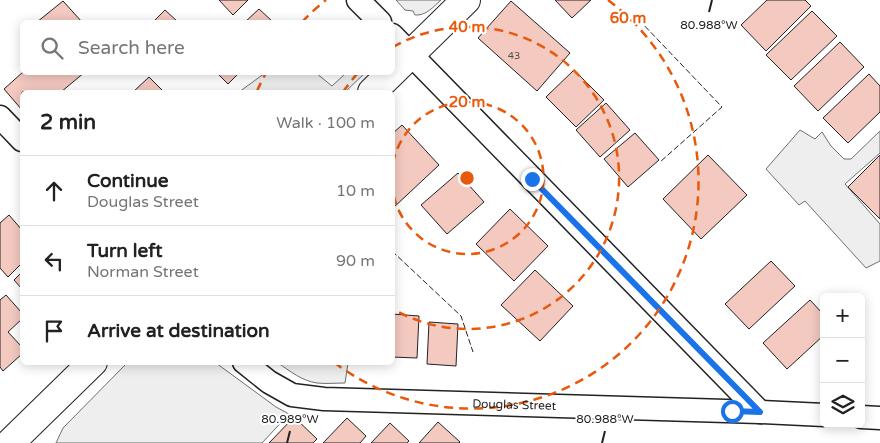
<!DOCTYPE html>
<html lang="en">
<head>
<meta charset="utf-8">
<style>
  body { margin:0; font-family:"Varela Round",sans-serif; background:#f6f6f6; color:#222 }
  .controls { position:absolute; right:15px; bottom:15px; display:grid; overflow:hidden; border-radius:8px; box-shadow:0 2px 12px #0003 }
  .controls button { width:45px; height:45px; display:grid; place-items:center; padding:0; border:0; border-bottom:1px solid #e0e0e0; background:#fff; color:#222; font:25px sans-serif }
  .stop { position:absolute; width:15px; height:15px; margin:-11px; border:4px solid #1a73e8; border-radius:50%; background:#fff }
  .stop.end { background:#1a73e8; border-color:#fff; box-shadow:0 1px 5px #0008 }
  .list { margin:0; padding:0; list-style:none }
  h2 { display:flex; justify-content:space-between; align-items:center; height:65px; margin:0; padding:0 20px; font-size:21px }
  h2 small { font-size:16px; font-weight:400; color:#767676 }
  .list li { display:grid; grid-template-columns:32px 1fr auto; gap:15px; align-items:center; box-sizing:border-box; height:70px; padding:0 20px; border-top:1px solid #e0e0e0 }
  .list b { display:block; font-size:19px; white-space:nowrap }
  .list p { margin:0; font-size:16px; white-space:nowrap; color:#767676 }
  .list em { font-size:16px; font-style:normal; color:#767676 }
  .icon { flex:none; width:28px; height:28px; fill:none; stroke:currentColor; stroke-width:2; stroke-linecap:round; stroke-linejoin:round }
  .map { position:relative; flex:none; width:880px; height:443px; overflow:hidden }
  .search { position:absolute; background:#fff; box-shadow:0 2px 12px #0003; left:20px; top:20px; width:375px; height:55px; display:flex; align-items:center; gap:12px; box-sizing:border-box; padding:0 18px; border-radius:8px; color:#767676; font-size:19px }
  .panel { position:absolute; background:#fff; box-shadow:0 2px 12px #0003; left:20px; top:90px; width:375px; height:275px; border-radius:8px }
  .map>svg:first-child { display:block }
  .green { fill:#eee; stroke:#6f6f6f }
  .building { fill:#f3c9c0; stroke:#222 }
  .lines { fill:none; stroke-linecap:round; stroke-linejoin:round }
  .street-casing { stroke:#222; stroke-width:25 }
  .secondary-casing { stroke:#222; stroke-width:30 }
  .street { stroke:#fff; stroke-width:22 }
  .secondary { stroke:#fff; stroke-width:28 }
  .fence { stroke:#222; stroke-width:1; stroke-dasharray:6 2.5; stroke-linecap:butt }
  .route { stroke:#1a73e8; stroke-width:6 }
  .ticks { fill:none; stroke:#222; stroke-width:2 }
  .ring { fill:none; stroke:#e8590c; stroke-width:2.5; stroke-dasharray:9 6 }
  .labels { text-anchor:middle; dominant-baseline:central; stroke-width:4; stroke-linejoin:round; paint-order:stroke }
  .number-label { font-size:10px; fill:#564c4a }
  .street-label { font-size:12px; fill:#222; stroke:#fff }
  .ticks-label { font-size:12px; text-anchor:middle; fill:#222; stroke:#fff; stroke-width:4; stroke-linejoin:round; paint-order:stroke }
  .centre { fill:#e8590c; stroke:#fff; stroke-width:2.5 }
  .ring-label { font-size:15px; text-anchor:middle; font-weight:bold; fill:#e8590c; stroke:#fff; stroke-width:4; stroke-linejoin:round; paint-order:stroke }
</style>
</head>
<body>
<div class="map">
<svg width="880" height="443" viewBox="0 0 880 443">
  <rect width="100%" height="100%" fill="#fff"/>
  <g class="green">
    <path d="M 396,0 L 441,0 C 433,7 426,16 415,15 L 413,11 L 405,10 Z"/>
    <path d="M 265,73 L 316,73 L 332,86 L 346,73 L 365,73 L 345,92 L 239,92 Z"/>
    <path d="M 800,130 L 815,139 L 822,132 L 831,146 L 844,159 L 851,159 L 880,131 L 880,153 L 845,184 L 880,224 L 880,261 L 866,268 L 805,201 L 799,205 L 766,169 Z"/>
    <path d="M 127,363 L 216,363 L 276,407 L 289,414 L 262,443 L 56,443 L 63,428 Z"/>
    <path d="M 278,363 L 348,363 L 345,383 C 336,383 326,384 317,383 C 302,381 290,371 278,363 Z"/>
  </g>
  <g class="building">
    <path d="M 219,0 L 248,0 L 233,15 Z"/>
    <path d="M 555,0 L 591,0 L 572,18 Z"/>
    <path d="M 767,0 L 805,0 L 811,6 L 766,51 L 741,25 Z"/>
    <path d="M 63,1 L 82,22 L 37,22 Z"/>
    <path d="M 511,1 L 570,53 L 537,91 L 478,38 Z"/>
    <path d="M 259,9 L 273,22 L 245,22 Z"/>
    <path d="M 165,10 L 178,22 L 153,22 Z"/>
    <path d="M 812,11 L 837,36 L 791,80 L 766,55 Z"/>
    <path d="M 840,42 L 864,67 L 818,111 L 794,86 Z"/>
    <path d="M 574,70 L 604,100 L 576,127 L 546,97 Z"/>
    <path d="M 23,72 L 85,72 L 61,92 L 22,92 L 22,110 L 4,89 Z"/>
    <path d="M 216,72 L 240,72 L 228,84 Z"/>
    <path d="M 869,74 L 880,86 L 880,112 L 848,143 L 823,118 Z"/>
    <path d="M 149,77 L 164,92 L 133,92 Z"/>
    <path d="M 606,103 L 630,130 L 600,157 L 576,130 Z"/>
    <path d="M 402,125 L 439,165 L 392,209 L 392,134 Z"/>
    <path d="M 635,133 L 659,160 L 628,187 L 604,159 Z"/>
    <path d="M 708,155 L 747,195 L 701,239 L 663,199 Z"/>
    <path d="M 880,155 L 880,219 L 848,187 Z"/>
    <path d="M 458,173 L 484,202 L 447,234 L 421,205 Z"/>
    <path d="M 510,209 L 548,246 L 514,281 L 476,244 Z"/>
    <path d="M 9,215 L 22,230 L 22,263 L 8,277 L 0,268 L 0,223 Z"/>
    <path d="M 771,261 L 795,286 L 749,329 L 725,304 Z"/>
    <path d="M 535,270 L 573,306 L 540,341 L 501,305 Z"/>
    <path d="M 22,272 L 22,289 L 14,280 Z"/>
    <path d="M 6,295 L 22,313 L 22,319 L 8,332 L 22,347 L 22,354 L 3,371 L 0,367 L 0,300 Z"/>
    <path d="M 810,300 L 824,315 L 824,335 L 787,369 L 763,343 Z"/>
    <path d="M 392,314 L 419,316 L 417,358 L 392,357 Z"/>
    <path d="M 429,322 L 458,324 L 456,366 L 427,364 Z"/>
    <path d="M 294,417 L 317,439 L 313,443 L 269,443 Z"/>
    <path d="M 347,418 L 366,436 L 360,443 L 323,443 Z"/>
    <path d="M 438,422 L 460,442 L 459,443 L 419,443 Z"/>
    <path d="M 390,423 L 409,441 L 407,443 L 371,443 Z"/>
  </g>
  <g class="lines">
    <defs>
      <g id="street">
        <path d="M 358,0 L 380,22"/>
        <path d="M 392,35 L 760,412"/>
        <path d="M 0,117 L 22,140"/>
        <path id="s1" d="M 244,362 L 269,382 L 292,395 L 324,399 L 760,412 L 824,415"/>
        <path d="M 861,417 L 880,418"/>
      </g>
      <g id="secondary">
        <path d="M 372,92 L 466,0"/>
        <path d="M 10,443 L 93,362"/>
      </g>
    </defs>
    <use href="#street" class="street-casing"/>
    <use href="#secondary" class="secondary-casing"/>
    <use href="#street" class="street"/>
    <use href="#secondary" class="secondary"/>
    <g class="fence">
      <path d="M 639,20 L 722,107 L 660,162"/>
      <path d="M 392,251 L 461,316 L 473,352"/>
    </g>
  </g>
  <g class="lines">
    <path class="route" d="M 532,179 L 760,412 L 732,411"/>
  </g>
  <path class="ticks" d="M 709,12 L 712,0M 287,443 L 290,431M 602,443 L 605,431"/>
  <g class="ring">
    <path d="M393 163A76 76 0 1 1 393 193"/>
    <path d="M343 92A151 151 0 0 1 358 73M393 47A151 151 0 1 1 393 309"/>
    <path d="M257 91A227 227 0 0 1 266 73M302 22A227 227 0 0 1 326 0M608 0A227 227 0 0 1 335 363"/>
  </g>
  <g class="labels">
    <g class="number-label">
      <text x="514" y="56">43</text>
    </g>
    <g class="street-label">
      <text stroke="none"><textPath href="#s1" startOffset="281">Douglas Street</textPath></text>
    </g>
  </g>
  <g class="ticks-label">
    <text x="709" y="29">80.988°W</text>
    <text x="290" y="423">80.989°W</text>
    <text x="605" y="423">80.988°W</text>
  </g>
  <circle cx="467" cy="178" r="8" class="centre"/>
  <g class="ring-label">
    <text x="628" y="23">60 m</text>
    <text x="467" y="32">40 m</text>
    <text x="467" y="107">20 m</text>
  </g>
</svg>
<div class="controls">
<button>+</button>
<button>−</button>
<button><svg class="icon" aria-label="layers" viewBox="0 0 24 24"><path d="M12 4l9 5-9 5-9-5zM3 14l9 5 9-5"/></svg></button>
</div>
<div class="stop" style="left:732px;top:411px"></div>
<div class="stop end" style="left:532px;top:179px"></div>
<div class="search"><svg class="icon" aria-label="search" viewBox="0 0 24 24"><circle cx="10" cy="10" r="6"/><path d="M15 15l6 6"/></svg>Search here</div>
<section class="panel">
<h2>2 min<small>Walk · 100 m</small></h2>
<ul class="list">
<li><svg class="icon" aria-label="ahead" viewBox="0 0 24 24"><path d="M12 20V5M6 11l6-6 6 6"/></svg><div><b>Continue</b><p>Douglas Street</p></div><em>10 m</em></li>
<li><svg class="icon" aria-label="left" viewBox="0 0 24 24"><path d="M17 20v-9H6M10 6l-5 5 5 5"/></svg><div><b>Turn left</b><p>Norman Street</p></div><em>90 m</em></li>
<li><svg class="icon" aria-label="arrive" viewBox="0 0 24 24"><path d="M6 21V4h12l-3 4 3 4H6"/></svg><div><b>Arrive at destination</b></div></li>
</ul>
</section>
</div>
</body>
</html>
